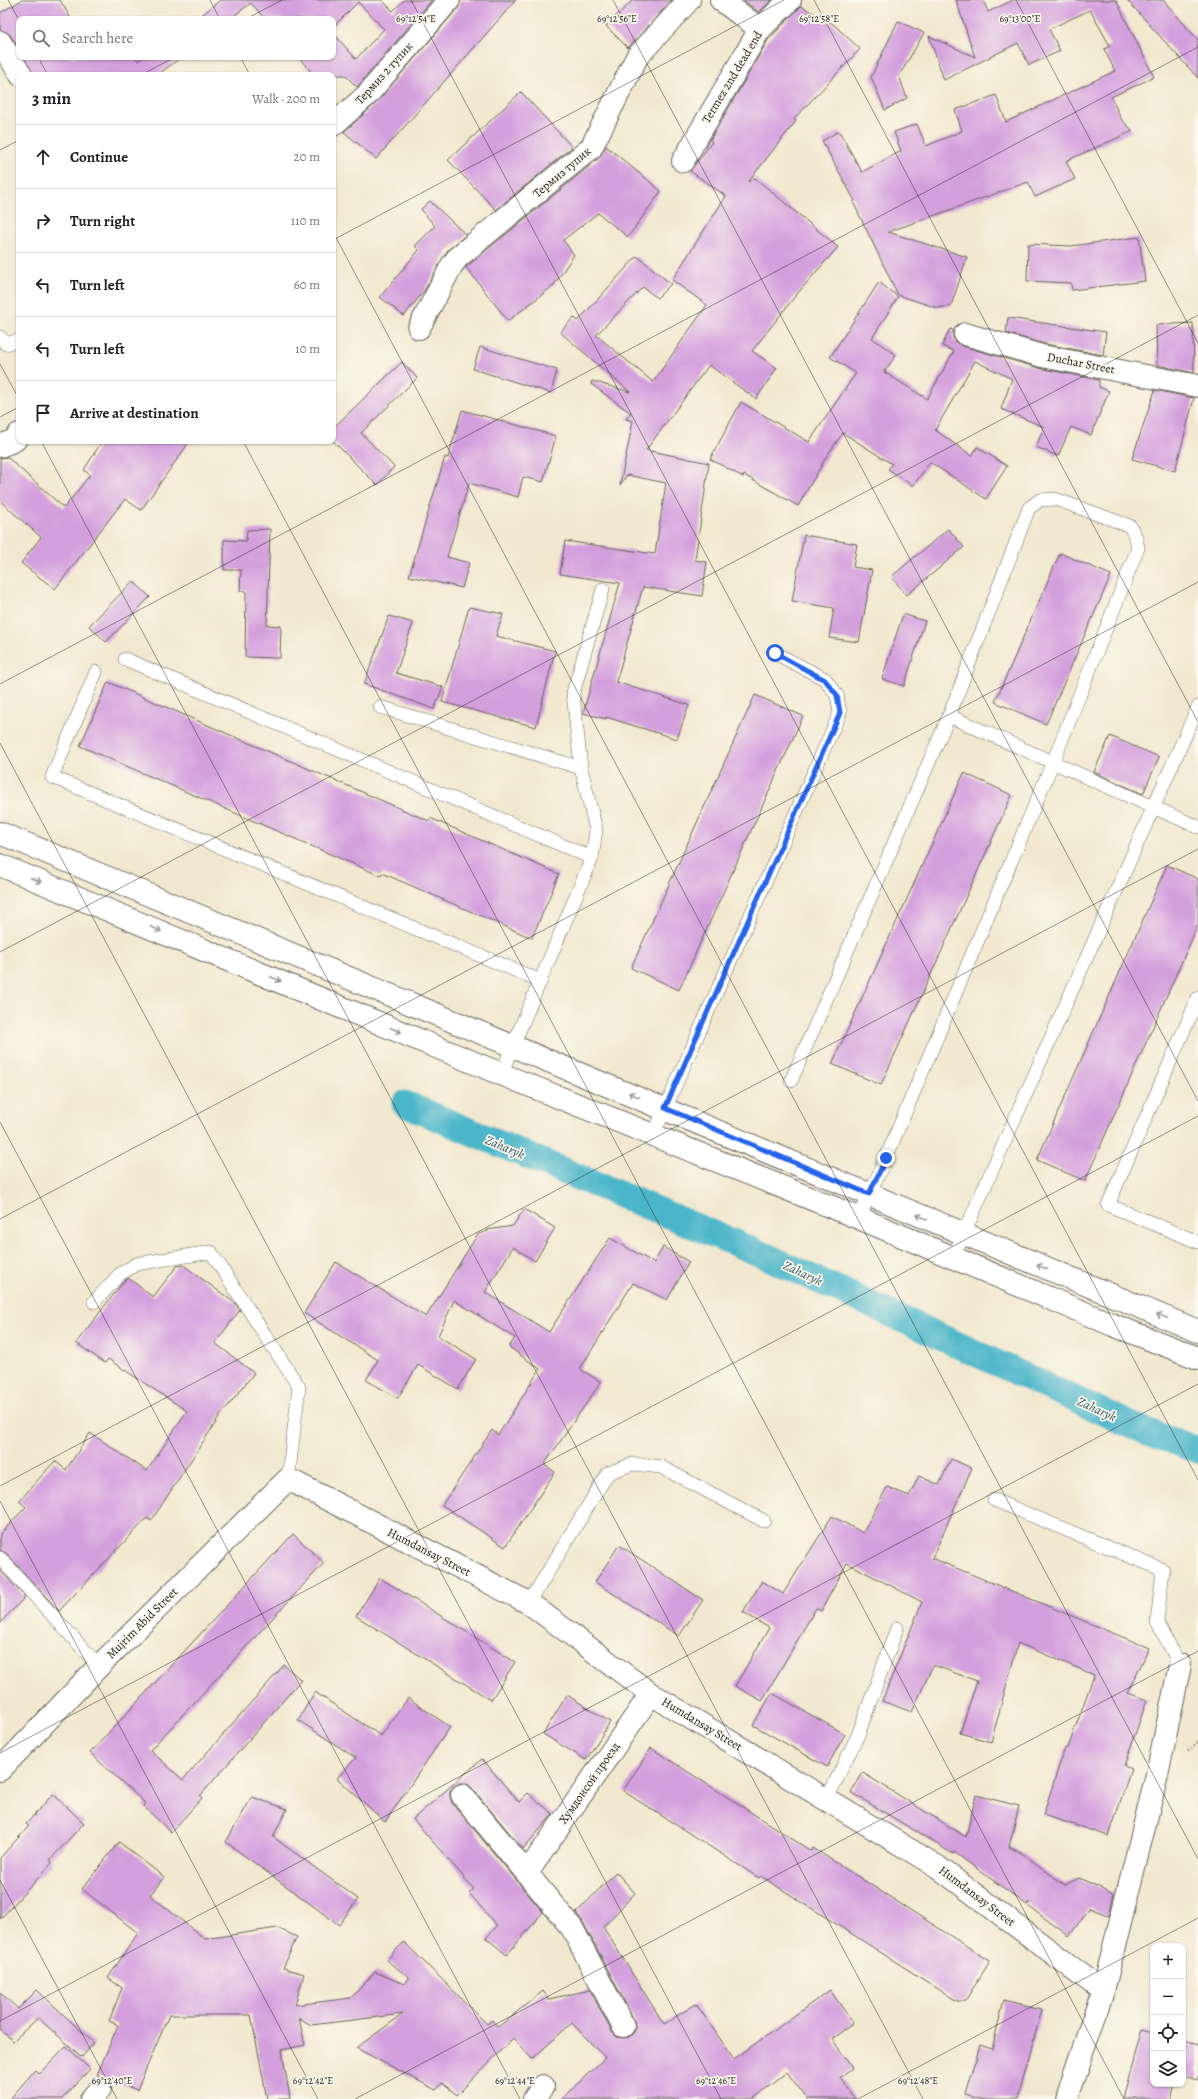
<!DOCTYPE html>
<html lang="en">
<head>
<meta charset="utf-8">
<style>
  body { margin:0; font-family:Alegreya,serif; background:#f2f2f2; color:#202124 }
  .controls { position:absolute; right:12px; bottom:12px; display:grid; overflow:hidden; border-radius:8px; box-shadow:0 1px 3px #0004 }
  .controls button { width:36px; height:36px; display:grid; place-items:center; padding:0; border:0; border-bottom:1px solid #e0e0e0; background:#fff; color:#202124; font:20px sans-serif }
  .stop { position:absolute; width:12px; height:12px; margin:-9px; border:3px solid #2563eb; border-radius:50%; background:#fff }
  .stop.end { background:#2563eb; border-color:#fff; box-shadow:0 1px 4px #0008 }
  .list { margin:0; padding:0; list-style:none }
  h2 { display:flex; justify-content:space-between; align-items:center; height:52px; margin:0; padding:0 16px; font-size:17px }
  h2 small { font-size:13px; font-weight:400; color:#757577 }
  .list li { display:grid; grid-template-columns:26px 1fr auto; gap:12px; align-items:center; box-sizing:border-box; height:64px; padding:0 16px; border-top:1px solid #e0e0e0 }
  .list b { display:block; font-size:15px; white-space:nowrap }
  .list em { font-size:13px; font-style:normal; color:#757577 }
  .icon { flex:none; width:22px; height:22px; fill:none; stroke:currentColor; stroke-width:2; stroke-linecap:round; stroke-linejoin:round }
  .map { position:relative; flex:none; width:1198px; height:2099px; overflow:hidden }
  .search { position:absolute; background:#fff; box-shadow:0 1px 3px #0004; left:16px; top:16px; width:320px; height:44px; display:flex; align-items:center; gap:10px; box-sizing:border-box; padding:0 14px; border-radius:8px; color:#757577; font-size:15px }
  .panel { position:absolute; background:#fff; box-shadow:0 1px 3px #0004; left:16px; top:72px; width:320px; height:372px; border-radius:8px }
  .map>svg:first-child { display:block }
  .lines { fill:none; stroke-linecap:round; stroke-linejoin:round }
  .canal { stroke:#4bb6c9; stroke-width:27 }
  .building { fill:#d39fdd }
  .lane-casing { stroke:#67635b; stroke-width:14 }
  .street-casing { stroke:#67635b; stroke-width:24 }
  .path { stroke:#67635b; stroke-width:2.5; stroke-dasharray:1 3; stroke-linecap:butt }
  .lane { stroke:#fff; stroke-width:13 }
  .street { stroke:#fff; stroke-width:22 }
  .oneway { stroke:#999 }
  .route { stroke:#2563eb; stroke-width:5 }
  .ticks { fill:none; stroke:#1c1c1c; stroke-width:1; stroke-opacity:0.45 }
  .labels { text-anchor:middle; dominant-baseline:central; stroke-width:3.5; stroke-linejoin:round; paint-order:stroke }
  .street-label { font-size:12px; fill:#1c1c1c; stroke:#fbf7ec }
  .water-label { font-size:13px; font-style:italic; fill:#2f5a61; stroke:#fbf7ec }
  .ticks-label { font-size:10px; text-anchor:middle; fill:#1c1c1c; stroke:#fbf7ec; stroke-width:3.5; stroke-linejoin:round; paint-order:stroke }
</style>
</head>
<body>
<div class="map">
<svg width="1198" height="2099" viewBox="0 0 1198 2099">
  <rect width="100%" height="100%" fill="#fbf7ec"/>
  <filter id="ink" filterUnits="userSpaceOnUse"><feTurbulence type="fractalNoise" baseFrequency=".025" numOctaves="2"/><feDisplacementMap in="SourceGraphic" scale="8" xChannelSelector="R" yChannelSelector="G"/><feConvolveMatrix kernelMatrix="1 2 1 2 8 2 1 2 1" color-interpolation-filters="sRGB"/></filter>
  <filter id="wash" filterUnits="userSpaceOnUse"><feTurbulence type="fractalNoise" baseFrequency=".012" numOctaves="4" result="noise"/><feDisplacementMap in="SourceGraphic" scale="16" xChannelSelector="R" yChannelSelector="G"/><feGaussianBlur stdDeviation="0.9" result="paint"/><feColorMatrix in="noise" values="0 0 0 0 0 0 0 0 0 0 0 0 0 0 0 0 0 1.4 0 .05"/><feComposite in="paint" operator="in"/></filter>
  <g filter="url(#wash)">
    <rect width="100%" height="100%" fill="#f2e8cf"/>
    <g class="lines">
      <path class="canal" d="M 405,1104 L 768,1257 L 1135,1427 L 1198,1450"/>
    </g>
    <g id="blocks">
      <g class="building">
        <path d="M 22,0 L 60,0 L 71,19 L 19,19 L 19,49 L 10,35 L 0,30 L 0,13 Z"/>
        <path d="M 220,0 L 382,0 L 393,11 L 404,0 L 432,0 L 357,87 L 345,75 L 314,75 L 298,57 L 333,57 L 333,33 L 356,59 L 384,29 L 358,2 L 333,27 L 333,19 L 265,19 L 251,3 L 230,19 L 192,19 L 195,16 L 197,19 Z"/>
        <path d="M 461,0 L 516,0 L 376,159 L 344,132 L 376,103 L 458,8 Z"/>
        <path d="M 633,0 L 672,0 L 628,48 L 606,26 Z"/>
        <path d="M 743,0 L 772,0 L 759,12 Z"/>
        <path d="M 956,0 L 983,0 L 988,12 L 1013,0 L 1116,0 L 1154,77 L 1111,97 L 1121,119 L 1133,131 L 1066,161 L 1075,179 L 1035,197 L 1028,182 L 888,232 L 967,257 L 951,306 L 937,308 L 898,295 L 853,202 L 855,201 L 822,141 L 839,131 L 862,172 L 901,151 L 894,132 L 917,124 L 926,146 L 962,131 L 955,110 L 996,95 L 1006,122 L 1115,71 L 1104,49 L 1110,46 L 1090,10 L 1049,29 L 1060,51 L 1029,65 L 1018,43 L 944,80 L 929,36 L 975,57 Z"/>
        <path d="M 1127,0 L 1163,0 L 1198,40 L 1198,78 Z"/>
        <path d="M 801,6 L 833,24 L 860,49 L 794,119 L 796,121 L 748,182 L 755,178 L 838,247 L 796,295 L 752,351 L 777,368 L 756,399 L 709,365 L 646,450 L 709,463 L 695,560 L 707,562 L 702,596 L 643,587 L 616,682 L 689,705 L 677,739 L 606,717 L 606,719 L 583,713 L 620,583 L 560,574 L 565,541 L 655,554 L 666,483 L 627,475 L 620,485 L 633,421 L 626,419 L 631,413 L 591,384 L 592,381 L 630,392 L 560,332 L 574,317 L 578,321 L 637,256 L 671,284 L 657,298 L 643,287 L 596,335 L 653,382 L 707,305 L 672,280 L 726,196 L 690,171 L 712,142 L 710,140 L 768,40 Z"/>
        <path d="M 898,21 L 924,33 L 899,76 L 907,98 L 885,110 L 871,77 Z"/>
        <path d="M 24,57 L 135,57 L 138,61 L 143,57 L 182,57 L 157,75 L 33,75 Z"/>
        <path d="M 521,92 L 572,147 L 496,210 L 448,160 Z"/>
        <path d="M 606,146 L 661,191 L 628,237 L 598,213 L 563,240 L 574,255 L 553,286 L 508,321 L 466,267 L 599,158 Z"/>
        <path d="M 430,201 L 466,235 L 448,250 L 424,291 L 404,316 L 380,297 L 419,250 L 415,246 L 435,226 L 421,209 Z"/>
        <path d="M 1139,237 L 1145,281 L 1072,290 L 1071,283 L 1027,281 L 1028,244 L 1071,246 Z"/>
        <path d="M 879,282 L 898,297 L 872,338 L 896,355 L 884,372 L 927,399 L 954,351 L 942,346 L 950,329 L 953,330 L 953,337 L 956,342 L 962,346 L 1039,368 L 1099,380 L 1099,387 L 1109,391 L 1091,435 L 1071,427 L 1058,456 L 1036,447 L 1044,427 L 1001,409 L 1012,379 L 975,361 L 935,430 L 972,456 L 977,447 L 1007,466 L 986,499 L 930,462 L 913,486 L 888,469 L 892,464 L 843,433 L 828,454 L 798,506 L 744,475 L 743,477 L 710,459 L 741,402 L 809,442 L 856,373 L 830,357 Z"/>
        <path d="M 1008,318 L 1106,332 L 1103,355 L 1045,344 L 1006,333 Z"/>
        <path d="M 1193,323 L 1194,373 L 1157,365 L 1156,325 Z"/>
        <path d="M 480,347 L 557,370 L 551,393 L 473,369 Z"/>
        <path d="M 402,362 L 417,378 L 361,433 L 394,467 L 377,485 L 333,441 L 333,428 Z"/>
        <path d="M 1155,390 L 1194,398 L 1175,471 L 1132,459 Z"/>
        <path d="M 462,410 L 556,436 L 543,482 L 523,477 L 518,497 L 469,483 L 447,557 L 469,563 L 462,588 L 409,576 L 445,457 L 448,458 Z"/>
        <path d="M 102,441 L 190,441 L 141,510 L 125,499 L 55,589 L 21,563 L 41,537 L 0,501 L 0,458 L 7,457 L 64,508 L 90,475 L 84,470 Z"/>
        <path d="M 270,529 L 267,625 L 281,626 L 280,658 L 245,657 L 246,591 L 240,591 L 241,570 L 224,570 L 224,540 L 246,541 L 247,530 Z"/>
        <path d="M 948,529 L 964,547 L 907,595 L 891,577 Z"/>
        <path d="M 804,535 L 857,544 L 853,567 L 872,570 L 859,642 L 829,638 L 834,608 L 792,601 Z"/>
        <path d="M 1060,553 L 1111,575 L 1046,724 L 995,702 Z"/>
        <path d="M 133,581 L 150,597 L 106,642 L 89,626 Z"/>
        <path d="M 469,607 L 503,614 L 496,636 L 555,651 L 536,727 L 442,702 Z"/>
        <path d="M 903,614 L 925,621 L 904,686 L 882,679 Z"/>
        <path d="M 389,616 L 413,623 L 396,673 L 443,687 L 434,709 L 364,684 Z"/>
        <path d="M 108,682 L 429,821 L 430,818 L 559,874 L 532,938 L 382,873 L 381,876 L 80,746 Z"/>
        <path d="M 755,695 L 803,716 L 679,990 L 631,968 Z"/>
        <path d="M 1110,736 L 1159,757 L 1143,794 L 1094,772 Z"/>
        <path d="M 964,773 L 1012,795 L 881,1085 L 832,1064 Z"/>
        <path d="M 1167,865 L 1198,879 L 1198,925 L 1085,1181 L 1037,1160 Z"/>
        <path d="M 524,1209 L 555,1228 L 535,1261 L 513,1247 L 485,1292 L 549,1332 L 610,1238 L 654,1263 L 663,1247 L 689,1262 L 667,1300 L 633,1283 L 580,1369 L 601,1382 L 544,1465 L 555,1472 L 505,1547 L 442,1505 L 492,1430 L 498,1435 L 540,1369 L 509,1347 L 515,1338 L 454,1300 L 438,1336 L 476,1359 L 458,1389 L 418,1365 L 398,1398 L 366,1380 L 378,1360 L 304,1313 L 336,1262 L 426,1317 L 478,1234 L 488,1231 L 487,1230 L 513,1226 Z"/>
        <path d="M 183,1265 L 235,1303 L 240,1310 L 215,1343 L 254,1373 L 220,1416 L 151,1521 L 147,1518 L 59,1611 L 6,1553 L 0,1550 L 0,1534 L 26,1507 L 19,1501 L 55,1461 L 66,1470 L 90,1433 L 147,1471 L 187,1411 L 108,1359 L 105,1363 L 76,1343 L 124,1281 L 128,1278 L 153,1297 L 177,1266 Z"/>
        <path d="M 951,1459 L 972,1468 L 932,1558 L 1149,1648 L 1128,1693 L 1147,1700 L 1124,1766 L 1131,1769 L 1109,1836 L 1043,1815 L 1065,1748 L 1068,1748 L 1094,1675 L 1018,1643 L 991,1742 L 960,1733 L 977,1681 L 933,1665 L 912,1712 L 882,1701 L 922,1602 L 847,1563 L 821,1611 L 816,1608 L 762,1701 L 735,1686 L 769,1628 L 743,1612 L 762,1581 L 783,1594 L 832,1516 L 863,1533 L 887,1487 L 909,1496 L 919,1476 L 939,1485 Z"/>
        <path d="M 293,1534 L 324,1563 L 150,1750 L 183,1780 L 284,1665 L 301,1680 L 200,1796 L 202,1798 L 171,1832 L 143,1806 L 145,1803 L 90,1753 Z"/>
        <path d="M 619,1545 L 703,1600 L 679,1636 L 595,1582 Z"/>
        <path d="M 0,1570 L 25,1597 L 0,1623 Z"/>
        <path d="M 380,1578 L 515,1662 L 491,1700 L 356,1616 Z"/>
        <path d="M 315,1692 L 381,1736 L 408,1698 L 450,1727 L 385,1822 L 337,1778 L 356,1758 L 298,1720 Z"/>
        <path d="M 772,1693 L 845,1734 L 827,1767 L 753,1725 Z"/>
        <path d="M 567,1695 L 610,1722 L 586,1760 L 543,1734 Z"/>
        <path d="M 651,1748 L 811,1851 L 813,1848 L 990,1961 L 965,2001 L 957,2001 L 761,1876 L 759,1878 L 623,1791 Z"/>
        <path d="M 482,1759 L 519,1802 L 528,1793 L 553,1814 L 523,1849 L 471,1787 L 466,1783 L 460,1783 L 454,1786 L 450,1791 L 450,1797 L 452,1803 L 543,1912 L 507,1955 L 486,1938 L 497,1926 L 469,1893 L 474,1889 L 413,1819 Z"/>
        <path d="M 863,1773 L 966,1837 L 976,1795 L 1019,1806 L 1009,1847 L 1023,1854 L 1065,1885 L 1079,1878 L 1114,1894 L 1109,1916 L 1090,1908 L 1069,1936 L 1028,1906 L 1030,1902 L 1027,1905 L 954,1852 L 953,1854 L 851,1792 Z"/>
        <path d="M 53,1794 L 84,1823 L 50,1860 L 52,1863 L 0,1919 L 0,1858 L 29,1826 L 26,1824 Z"/>
        <path d="M 252,1797 L 287,1809 L 273,1837 L 358,1899 L 339,1925 L 226,1842 Z"/>
        <path d="M 119,1842 L 164,1877 L 150,1895 L 205,1939 L 277,1928 L 297,1937 L 283,1968 L 304,1974 L 295,2005 L 351,1998 L 375,1972 L 404,1984 L 409,1977 L 386,1960 L 404,1942 L 487,2024 L 492,2020 L 498,2027 L 543,1991 L 549,1999 L 590,1990 L 612,2032 L 617,2037 L 623,2038 L 629,2037 L 634,2032 L 635,2026 L 634,2020 L 583,1922 L 576,1913 L 616,1872 L 635,1893 L 603,1927 L 664,2024 L 696,2004 L 734,2059 L 830,1990 L 853,2023 L 832,2039 L 852,2068 L 840,2077 L 856,2099 L 807,2099 L 787,2072 L 753,2099 L 561,2099 L 605,2058 L 572,2023 L 532,2059 L 513,2038 L 457,2095 L 442,2083 L 436,2090 L 356,2048 L 403,2014 L 311,2025 L 299,2018 L 305,2045 L 282,2050 L 290,2099 L 267,2099 L 251,2015 L 169,2015 L 137,2090 L 97,2075 L 118,2025 L 109,2021 L 122,1988 L 108,1978 L 138,1933 L 82,1889 Z"/>
        <path d="M 37,1990 L 94,2043 L 82,2057 L 38,2018 L 13,2041 L 0,2029 L 0,1992 L 18,2009 Z"/>
        <path d="M 1004,2000 L 1042,2009 L 1018,2099 L 984,2099 L 966,2094 L 980,2045 L 992,2049 Z"/>
        <path d="M 1142,2029 L 1153,2032 L 1153,2084 L 1173,2084 L 1169,2099 L 1123,2099 Z"/>
        <path d="M 1183,2040 L 1198,2044 L 1198,2080 L 1183,2076 Z"/>
        <path d="M 66,2046 L 90,2069 L 62,2099 L 10,2099 L 35,2070 L 39,2074 Z"/>
      </g>
    </g>
  </g>
  <g filter="url(#ink)">
    <use href="#blocks" fill-opacity="0" stroke="#67635b" stroke-width="1"/>
    <g class="lines">
      <defs>
        <g id="lane">
          <path d="M 0,337 L 6,344 L 19,340"/>
          <path d="M 125,659 L 592,858"/>
          <path d="M 96,672 L 52,777 L 541,981"/>
          <path d="M 380,707 L 581,768 L 596,830 L 592,858 L 501,1074"/>
          <path d="M 949,716 L 1198,827"/>
          <path d="M 581,768 L 573,693 L 603,589"/>
          <path d="M 1198,998 L 1108,1205 L 1198,1242"/>
          <path d="M 791,1081 L 949,716 L 1029,508 L 1040,500 L 1055,499 L 1130,526 L 1136,538 L 1138,548 L 1053,762 L 886,1158 L 859,1218"/>
          <path d="M 653,1136 L 840,713 L 837,695 L 825,679 L 775,653"/>
          <path d="M 953,1258 L 1198,707"/>
          <path d="M 94,1302 L 119,1275 L 136,1264 L 211,1252 L 299,1387 L 288,1479"/>
          <path d="M 994,1500 L 1163,1570 L 1157,1622 L 1180,1665"/>
          <path d="M 0,1558 L 99,1666"/>
          <path d="M 529,1603 L 608,1473 L 633,1464 L 661,1467 L 764,1521"/>
          <path d="M 827,1799 L 858,1735 L 897,1628"/>
        </g>
        <g id="street">
          <path d="M 721,0 L 760,29"/>
          <path d="M 0,42 L 21,75"/>
          <path d="M 333,125 L 367,95 L 449,0"/>
          <path d="M 683,161 L 760,29 L 790,0"/>
          <path d="M 419,328 L 452,265 L 458,257 L 591,148 L 637,57 L 689,0"/>
          <path d="M 965,334 L 1042,356 L 1198,386"/>
          <path d="M 0,446 L 15,440 L 19,434"/>
          <path d="M 0,833 L 1198,1331"/>
          <path d="M 0,865 L 501,1074 L 859,1218 L 1113,1325 L 1198,1358"/>
          <path d="M 0,1770 L 99,1666 L 288,1479 L 529,1603 L 651,1694 L 938,1867 L 1103,1991"/>
          <path d="M 462,1795 L 572,1928 L 623,2026"/>
          <path d="M 527,1873 L 651,1694"/>
          <path d="M 91,2099 L 100,2089"/>
          <path d="M 534,2099 L 543,2086"/>
          <path d="M 1066,2099 L 1103,1991 L 1157,1775 L 1180,1665"/>
        </g>
      </defs>
      <use href="#lane" class="lane-casing"/>
      <use href="#street" class="street-casing"/>
      <path class="path" d="M 1188,1751 L 1198,1742"/>
      <use href="#lane" class="lane"/>
      <use href="#street" class="street"/>
    </g>
    <defs><path id="oneway-shaft" d="M-6 0H5M1.5-3L5.5 0L1.5 3" fill="none" stroke-width="1.6" stroke-linecap="round" stroke-linejoin="round"/></defs>
    <g class="oneway">
      <use href="#oneway-shaft" transform="translate(36 880) rotate(23)"/>
      <use href="#oneway-shaft" transform="translate(156 929) rotate(23)"/>
      <use href="#oneway-shaft" transform="translate(276 979) rotate(23)"/>
      <use href="#oneway-shaft" transform="translate(396 1030) rotate(23)"/>
      <use href="#oneway-shaft" transform="translate(634 1095) rotate(-158)"/>
      <use href="#oneway-shaft" transform="translate(922 1217) rotate(-157)"/>
      <use href="#oneway-shaft" transform="translate(1042 1267) rotate(-158)"/>
      <use href="#oneway-shaft" transform="translate(1162 1316) rotate(-158)"/>
    </g>
  </g>
  <g class="lines" filter="url(#ink)">
    <path class="route" d="M 775,653 L 825,680 L 837,695 L 840,713 L 665,1108 L 869,1194 L 886,1158"/>
  </g>
  <path class="ticks" d="M 8,0 L 19,20M 210,0 L 220,19M 411,0 L 1198,1480M 613,0 L 1198,1101M 814,0 L 1198,722M 1016,0 L 1198,343M 246,19 L 282,0M 38,57 L 48,75M 240,57 L 250,75M 141,75 L 175,57M 0,150 L 19,140M 333,232 L 1198,1859M 333,240 L 784,0M 0,364 L 19,399M 0,417 L 19,407M 41,441 L 923,2099M 243,441 L 1124,2099M 0,684 L 1198,47M 0,743 L 721,2099M 0,952 L 1198,315M 0,1122 L 520,2099M 0,1219 L 1198,582M 0,1486 L 1198,849M 0,1501 L 318,2099M 0,1753 L 1198,1116M 0,1880 L 117,2099M 0,2021 L 1198,1384M 355,2099 L 1198,1651M 858,2099 L 1198,1918"/>
  <g class="labels">
    <g class="street-label">
      <text transform="translate(384 73) rotate(-48)">Термиз 2 тупик</text>
      <text transform="translate(732 77) rotate(-59)">Termez 2nd dead end</text>
      <text transform="translate(562 172) rotate(-40)">Термиз тупик</text>
      <text transform="translate(1081 363) rotate(11)">Duchar Street</text>
      <text transform="translate(429 1552) rotate(27)">Humdansay Street</text>
      <text transform="translate(142 1623) rotate(-45)">Mujrim Abid Street</text>
      <text transform="translate(702 1724) rotate(31)">Humdansay Street</text>
      <text transform="translate(589 1783) rotate(-55)">Хумдонсой проезд</text>
      <text transform="translate(977 1896) rotate(37)">Humdansay Street</text>
    </g>
    <g class="water-label">
      <text transform="translate(505 1147) rotate(23)">Zaharyk</text>
      <text transform="translate(803 1273) rotate(25)">Zaharyk</text>
      <text transform="translate(1097 1409) rotate(25)">Zaharyk</text>
    </g>
  </g>
  <g class="ticks-label">
    <text x="416" y="22">69°12'54"E</text>
    <text x="617" y="22">69°12'56"E</text>
    <text x="819" y="22">69°12'58"E</text>
    <text x="1020" y="22">69°13'00"E</text>
    <text x="112" y="2084">69°12'40"E</text>
    <text x="313" y="2084">69°12'42"E</text>
    <text x="515" y="2084">69°12'44"E</text>
    <text x="716" y="2084">69°12'46"E</text>
    <text x="918" y="2084">69°12'48"E</text>
  </g>
</svg>
<div class="controls">
<button>+</button>
<button>−</button>
<button><svg class="icon" aria-label="locate" viewBox="0 0 24 24"><circle cx="12" cy="12" r="6"/><path d="M12 2v4M12 18v4M2 12h4M18 12h4"/></svg></button>
<button><svg class="icon" aria-label="layers" viewBox="0 0 24 24"><path d="M12 4l9 5-9 5-9-5zM3 14l9 5 9-5"/></svg></button>
</div>
<div class="stop" style="left:775px;top:653px"></div>
<div class="stop end" style="left:886px;top:1158px"></div>
<div class="search"><svg class="icon" aria-label="search" viewBox="0 0 24 24"><circle cx="10" cy="10" r="6"/><path d="M15 15l6 6"/></svg>Search here</div>
<section class="panel">
<h2>3 min<small>Walk · 200 m</small></h2>
<ul class="list">
<li><svg class="icon" aria-label="ahead" viewBox="0 0 24 24"><path d="M12 20V5M6 11l6-6 6 6"/></svg><div><b>Continue</b></div><em>20 m</em></li>
<li><svg class="icon" aria-label="right" viewBox="0 0 24 24"><path d="M7 20v-9h11M14 6l5 5-5 5"/></svg><div><b>Turn right</b></div><em>110 m</em></li>
<li><svg class="icon" aria-label="left" viewBox="0 0 24 24"><path d="M17 20v-9H6M10 6l-5 5 5 5"/></svg><div><b>Turn left</b></div><em>60 m</em></li>
<li><svg class="icon" aria-label="left" viewBox="0 0 24 24"><path d="M17 20v-9H6M10 6l-5 5 5 5"/></svg><div><b>Turn left</b></div><em>10 m</em></li>
<li><svg class="icon" aria-label="arrive" viewBox="0 0 24 24"><path d="M6 21V4h12l-3 4 3 4H6"/></svg><div><b>Arrive at destination</b></div></li>
</ul>
</section>
</div>
</body>
</html>
